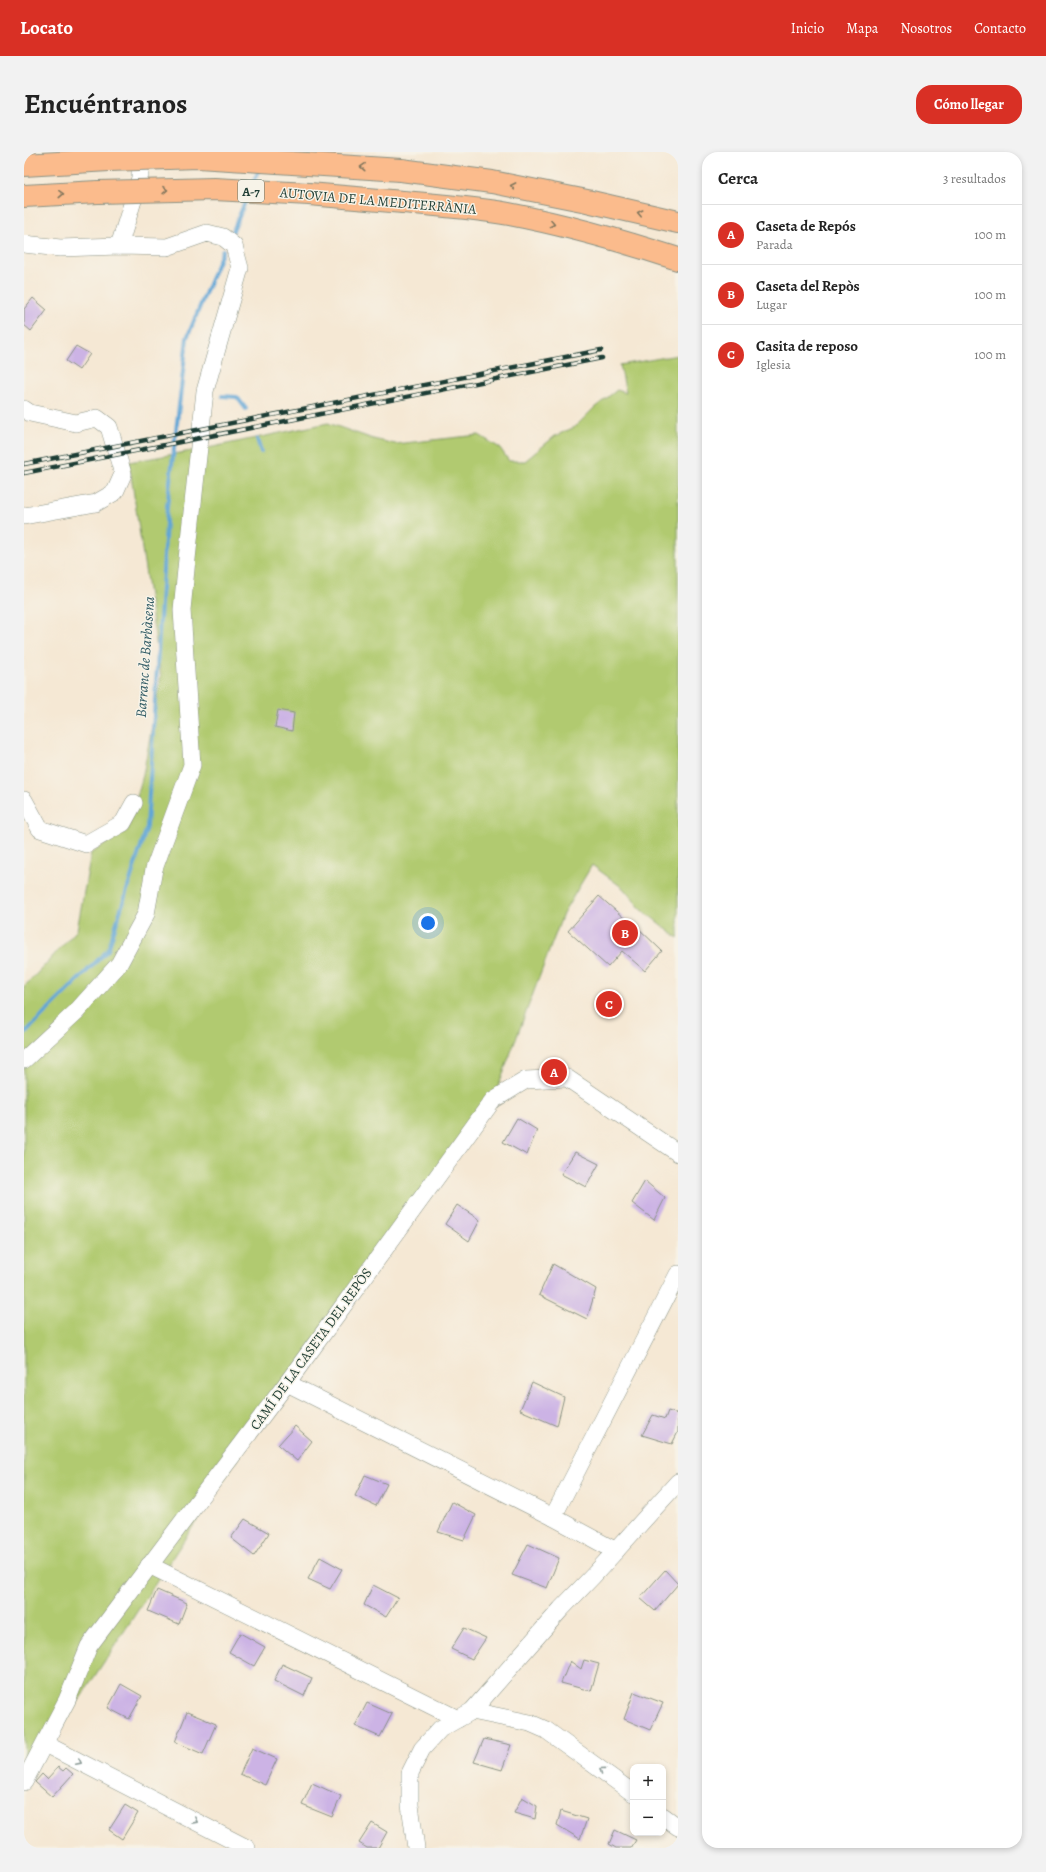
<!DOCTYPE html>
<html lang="es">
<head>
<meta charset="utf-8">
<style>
  body { margin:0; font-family:Alegreya,serif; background:#f2f2f2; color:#222 }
  .controls { position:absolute; right:12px; bottom:12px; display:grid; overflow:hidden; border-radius:8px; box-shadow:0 2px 6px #0003 }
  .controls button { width:36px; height:36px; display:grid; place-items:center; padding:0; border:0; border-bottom:1px solid #e0e0e0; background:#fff; color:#222; font:20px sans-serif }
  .you { position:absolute; left:404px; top:771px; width:14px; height:14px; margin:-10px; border:3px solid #fff; border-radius:50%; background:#1a73e8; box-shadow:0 0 0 6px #1a73e833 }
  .badge { display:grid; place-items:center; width:26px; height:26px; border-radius:50%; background:#d93025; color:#fff; font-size:13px; font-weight:700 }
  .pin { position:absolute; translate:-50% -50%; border:2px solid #fff; box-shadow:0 1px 4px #0006 }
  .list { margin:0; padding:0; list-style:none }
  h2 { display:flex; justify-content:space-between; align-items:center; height:52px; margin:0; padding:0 16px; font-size:17px }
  h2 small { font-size:13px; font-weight:400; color:#767676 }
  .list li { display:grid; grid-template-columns:26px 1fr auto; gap:12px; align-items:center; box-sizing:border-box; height:60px; padding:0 16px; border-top:1px solid #e0e0e0 }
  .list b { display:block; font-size:15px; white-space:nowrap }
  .list p { margin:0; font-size:13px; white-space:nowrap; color:#767676 }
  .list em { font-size:13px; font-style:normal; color:#767676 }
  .map { position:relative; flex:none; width:654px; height:1696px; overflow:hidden; border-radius:16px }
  header { display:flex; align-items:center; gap:24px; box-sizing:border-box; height:56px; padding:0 20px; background:#d93025; color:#fff }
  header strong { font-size:19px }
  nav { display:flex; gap:22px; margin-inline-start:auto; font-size:14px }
  .intro { display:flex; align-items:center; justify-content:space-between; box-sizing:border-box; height:96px; padding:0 24px }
  h1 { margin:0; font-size:28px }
  .button { padding:10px 18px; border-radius:16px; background:#d93025; color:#fff; font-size:14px; font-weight:700 }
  main { display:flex; gap:24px; padding:0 24px }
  aside { flex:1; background:#fff; border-radius:16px; box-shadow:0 2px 6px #0003 }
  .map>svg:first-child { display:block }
  .green { fill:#b1ca70; stroke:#688452 }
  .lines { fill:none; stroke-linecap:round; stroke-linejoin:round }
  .stream { stroke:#60a6d6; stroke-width:4 }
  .building { fill:#ccb3e5 }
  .minor-casing { stroke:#8a9284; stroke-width:18 }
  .highway-casing { stroke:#8a9284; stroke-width:24 }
  .minor { stroke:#fff; stroke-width:17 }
  .highway { stroke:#fbbb8c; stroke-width:22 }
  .rail-casing { stroke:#1f3d34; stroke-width:4.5 }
  .rail { stroke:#f7f3e8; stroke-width:3; stroke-dasharray:9; stroke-linecap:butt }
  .highway-bridge-casing { stroke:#8a9284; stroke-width:24; stroke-linecap:butt }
  .highway-bridge { stroke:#fbbb8c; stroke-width:22 }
  .oneway { stroke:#82765c }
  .oneway2 { stroke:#8f9e9a }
  .labels { text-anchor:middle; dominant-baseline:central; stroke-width:3; stroke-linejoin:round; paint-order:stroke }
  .shield { fill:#f7f3e8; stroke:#60746a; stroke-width:1 }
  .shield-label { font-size:13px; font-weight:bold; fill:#1f3d34 }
  .street-label { font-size:14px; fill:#1f3d34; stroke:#f7f3e8 }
  .water-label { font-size:15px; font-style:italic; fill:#325c65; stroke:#f7f3e8 }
</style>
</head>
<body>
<header>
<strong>Locato</strong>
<nav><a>Inicio</a><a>Mapa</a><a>Nosotros</a><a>Contacto</a></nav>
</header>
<div class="intro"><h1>Encuéntranos</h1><a class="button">Cómo llegar</a></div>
<main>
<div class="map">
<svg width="654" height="1696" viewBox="0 0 654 1696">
  <rect width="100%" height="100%" fill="#f7f3e8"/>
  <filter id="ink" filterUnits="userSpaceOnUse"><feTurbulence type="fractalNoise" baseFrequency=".025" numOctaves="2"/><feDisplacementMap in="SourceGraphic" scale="8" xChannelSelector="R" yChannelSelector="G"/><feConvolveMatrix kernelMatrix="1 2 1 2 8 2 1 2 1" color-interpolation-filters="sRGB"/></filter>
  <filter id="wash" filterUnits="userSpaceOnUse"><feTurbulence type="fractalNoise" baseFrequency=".012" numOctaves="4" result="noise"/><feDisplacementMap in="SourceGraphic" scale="16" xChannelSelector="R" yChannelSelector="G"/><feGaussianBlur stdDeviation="0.9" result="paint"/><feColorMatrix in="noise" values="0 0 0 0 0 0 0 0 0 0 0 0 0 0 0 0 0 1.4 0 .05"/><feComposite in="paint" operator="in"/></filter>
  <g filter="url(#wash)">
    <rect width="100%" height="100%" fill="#f5e8d4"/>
    <path class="green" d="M 654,203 L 654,786 L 617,757 L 599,736 L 568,713 L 539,762 L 469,948 L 263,1231 L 0,1632 L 0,834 L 6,829 L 53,778 L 67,701 L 104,678 L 119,623 L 137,524 L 105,310 L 179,297 L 304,271 L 349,287 L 371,292 L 455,283 L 476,296 L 485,309 L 501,309 L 531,284 L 551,275 L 570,256 L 593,238 L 602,241 L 596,213 Z"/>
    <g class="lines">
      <g class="stream">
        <path d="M 228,33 L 236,15"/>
        <path d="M 209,79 L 223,45"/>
        <path d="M 198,244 L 213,245 L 222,257"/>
        <path d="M 233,287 L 237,300"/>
        <path d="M 0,882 L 84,798 L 123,675 L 143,355 L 163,186 L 199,98"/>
      </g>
    </g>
    <g id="blocks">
      <g class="building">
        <path d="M 9,146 L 23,158 L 7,179 L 0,173 L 0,157 Z"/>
        <path d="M 52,194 L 66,202 L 55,218 L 42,209 Z"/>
        <path d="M 254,558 L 270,561 L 268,579 L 251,575 Z"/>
        <path d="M 575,744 L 609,774 L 610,772 L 638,799 L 621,819 L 598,799 L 584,815 L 544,779 Z"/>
        <path d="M 493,966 L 513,978 L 503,1003 L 479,990 Z"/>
        <path d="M 551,1000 L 575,1012 L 562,1035 L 537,1022 Z"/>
        <path d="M 621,1029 L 641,1046 L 630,1068 L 608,1051 Z"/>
        <path d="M 433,1053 L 456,1068 L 445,1089 L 421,1072 Z"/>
        <path d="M 529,1112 L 572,1137 L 563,1167 L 515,1143 Z"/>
        <path d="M 508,1230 L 540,1245 L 533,1274 L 496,1258 Z"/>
        <path d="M 644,1259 L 654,1262 L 654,1280 L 648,1292 L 618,1283 L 629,1263 L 641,1267 Z"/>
        <path d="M 271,1274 L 288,1289 L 273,1309 L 254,1293 Z"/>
        <path d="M 341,1323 L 363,1332 L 352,1354 L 331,1344 Z"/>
        <path d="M 428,1350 L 452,1363 L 440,1388 L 414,1380 Z"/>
        <path d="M 221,1367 L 245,1381 L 230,1404 L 207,1386 Z"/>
        <path d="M 504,1392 L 535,1406 L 523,1436 L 488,1423 Z"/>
        <path d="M 296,1405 L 318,1417 L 306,1437 L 284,1427 Z"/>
        <path d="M 641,1418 L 654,1432 L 631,1459 L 616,1446 Z"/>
        <path d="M 349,1433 L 374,1446 L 362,1465 L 340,1453 Z"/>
        <path d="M 133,1438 L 163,1451 L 155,1472 L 124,1459 Z"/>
        <path d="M 440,1476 L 462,1486 L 448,1507 L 427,1497 Z"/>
        <path d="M 216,1481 L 241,1495 L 230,1514 L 205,1500 Z"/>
        <path d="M 560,1508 L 575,1512 L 567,1539 L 537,1531 L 546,1509 L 557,1517 Z"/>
        <path d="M 258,1512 L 288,1526 L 280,1544 L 250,1529 Z"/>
        <path d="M 97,1532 L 118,1544 L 105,1567 L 84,1556 Z"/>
        <path d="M 610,1540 L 639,1551 L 626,1578 L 600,1567 Z"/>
        <path d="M 343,1551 L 368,1562 L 356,1585 L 331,1574 Z"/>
        <path d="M 163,1560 L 192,1572 L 179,1602 L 151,1590 Z"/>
        <path d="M 460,1587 L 487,1593 L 478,1618 L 450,1610 Z"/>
        <path d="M 228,1596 L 253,1607 L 241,1633 L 216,1622 Z"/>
        <path d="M 34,1615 L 39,1619 L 42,1616 L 49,1622 L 28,1645 L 11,1630 L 18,1622 L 23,1627 Z"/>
        <path d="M 288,1631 L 317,1644 L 308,1665 L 278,1653 Z"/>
        <path d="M 498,1645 L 513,1654 L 511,1667 L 490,1661 Z"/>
        <path d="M 101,1653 L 114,1661 L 98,1687 L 85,1678 Z"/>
        <path d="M 537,1659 L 563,1667 L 556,1687 L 533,1673 Z"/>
        <path d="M 348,1671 L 363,1680 L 354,1696 L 343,1696 L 335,1691 Z"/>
        <path d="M 591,1678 L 612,1688 L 607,1696 L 592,1696 L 585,1692 Z"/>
      </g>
    </g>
  </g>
  <g filter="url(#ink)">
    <use href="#blocks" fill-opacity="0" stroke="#8a9284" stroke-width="1"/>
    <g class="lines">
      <defs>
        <g id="minor">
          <path d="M 0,92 L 36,96 L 95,94 L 143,95 L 183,81 L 199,85 L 210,94 L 216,116 L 181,239 L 163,407 L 158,458 L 168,613 L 130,717 L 122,762 L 95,812 L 52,860 L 0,908"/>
          <path d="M 95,94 L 116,26 L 116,0"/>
          <path d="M 0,257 L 6,261 L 52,271 L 73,266 L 85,275 L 99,322 L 91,340 L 72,351 L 0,364"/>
          <path d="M 0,648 L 16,677 L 62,692 L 99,671 L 110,651"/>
          <path d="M 263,1231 L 529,1365 L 592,1399"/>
          <path d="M 529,1365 L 654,1122"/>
          <path d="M 125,1413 L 434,1567"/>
          <path d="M 448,1559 L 506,1571 L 522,1578 L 609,1641"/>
          <path d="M 21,1592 L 223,1696"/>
          <path d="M 0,1630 L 43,1548 L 65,1494 L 263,1231 L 469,948 L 502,928 L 543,926 L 654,1001"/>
          <path d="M 639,1664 L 654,1675"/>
          <path d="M 392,1696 L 386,1653 L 386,1621 L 398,1597 L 416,1577 L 448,1559 L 537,1457 L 569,1424 L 654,1330"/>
        </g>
        <g id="highway">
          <path d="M 0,13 L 85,8"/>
          <path d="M 377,18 L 468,30 L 563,49 L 654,70"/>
          <path d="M 0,44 L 74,40"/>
          <path d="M 379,50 C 415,53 450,56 485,62 C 542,73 599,89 654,107"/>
        </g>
      </defs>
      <use href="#minor" class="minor-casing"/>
      <use href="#highway" class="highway-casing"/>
      <use href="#minor" class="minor"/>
      <use href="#highway" class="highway"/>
      <defs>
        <g id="rail">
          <path d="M 0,312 L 577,198"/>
          <path d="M 0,321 L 578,206"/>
        </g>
      </defs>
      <use href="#rail" class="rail-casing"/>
      <use href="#rail" class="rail"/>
      <defs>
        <g id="highway-bridge">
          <path d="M 85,8 L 174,5 L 377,18"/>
          <path d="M 74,40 L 190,37 L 285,42 L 379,50"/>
        </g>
      </defs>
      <use href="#highway-bridge" class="highway-bridge-casing"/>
      <use href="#highway-bridge" class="highway-bridge"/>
    </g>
    <defs><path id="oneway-chevron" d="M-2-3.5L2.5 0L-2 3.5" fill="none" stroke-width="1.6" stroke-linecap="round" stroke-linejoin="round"/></defs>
    <g class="oneway">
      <use href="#oneway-chevron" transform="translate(339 15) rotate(-176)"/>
      <use href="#oneway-chevron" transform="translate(489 34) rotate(-169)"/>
      <use href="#oneway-chevron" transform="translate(141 38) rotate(-1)"/>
      <use href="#oneway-chevron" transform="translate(37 42) rotate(-3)"/>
      <use href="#oneway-chevron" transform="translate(616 61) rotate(-167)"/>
      <use href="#oneway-chevron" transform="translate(528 72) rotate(13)"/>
    </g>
    <g class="oneway2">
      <use href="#oneway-chevron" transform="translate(55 1610) rotate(27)"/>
      <use href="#oneway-chevron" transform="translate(578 1618) rotate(-144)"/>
      <use href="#oneway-chevron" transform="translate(171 1669) rotate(27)"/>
    </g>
  </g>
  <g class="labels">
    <rect class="shield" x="214" y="28" width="26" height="22" rx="3"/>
    <g class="shield-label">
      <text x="227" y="39">A-7</text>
    </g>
    <g class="street-label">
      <text transform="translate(354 49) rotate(5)">AUTOVIA DE LA MEDITERRÀNIA</text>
      <text transform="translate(287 1197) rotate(-54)">CAMÍ DE LA CASETA DEL REPÒS</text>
    </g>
    <g class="water-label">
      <text transform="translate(121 505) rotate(-86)">Barranc de Barbàsena</text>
    </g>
  </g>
</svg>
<div class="controls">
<button>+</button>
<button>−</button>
</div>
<div class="you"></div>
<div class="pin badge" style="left:530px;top:920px">A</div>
<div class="pin badge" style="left:601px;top:781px">B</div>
<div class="pin badge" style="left:585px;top:852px">C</div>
</div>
<aside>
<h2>Cerca<small>3 resultados</small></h2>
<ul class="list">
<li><span class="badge">A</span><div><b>Caseta de Repós</b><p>Parada</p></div><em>100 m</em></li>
<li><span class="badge">B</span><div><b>Caseta del Repòs</b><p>Lugar</p></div><em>100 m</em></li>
<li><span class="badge">C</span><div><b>Casita de reposo</b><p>Iglesia</p></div><em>100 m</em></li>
</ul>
</aside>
</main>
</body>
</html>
